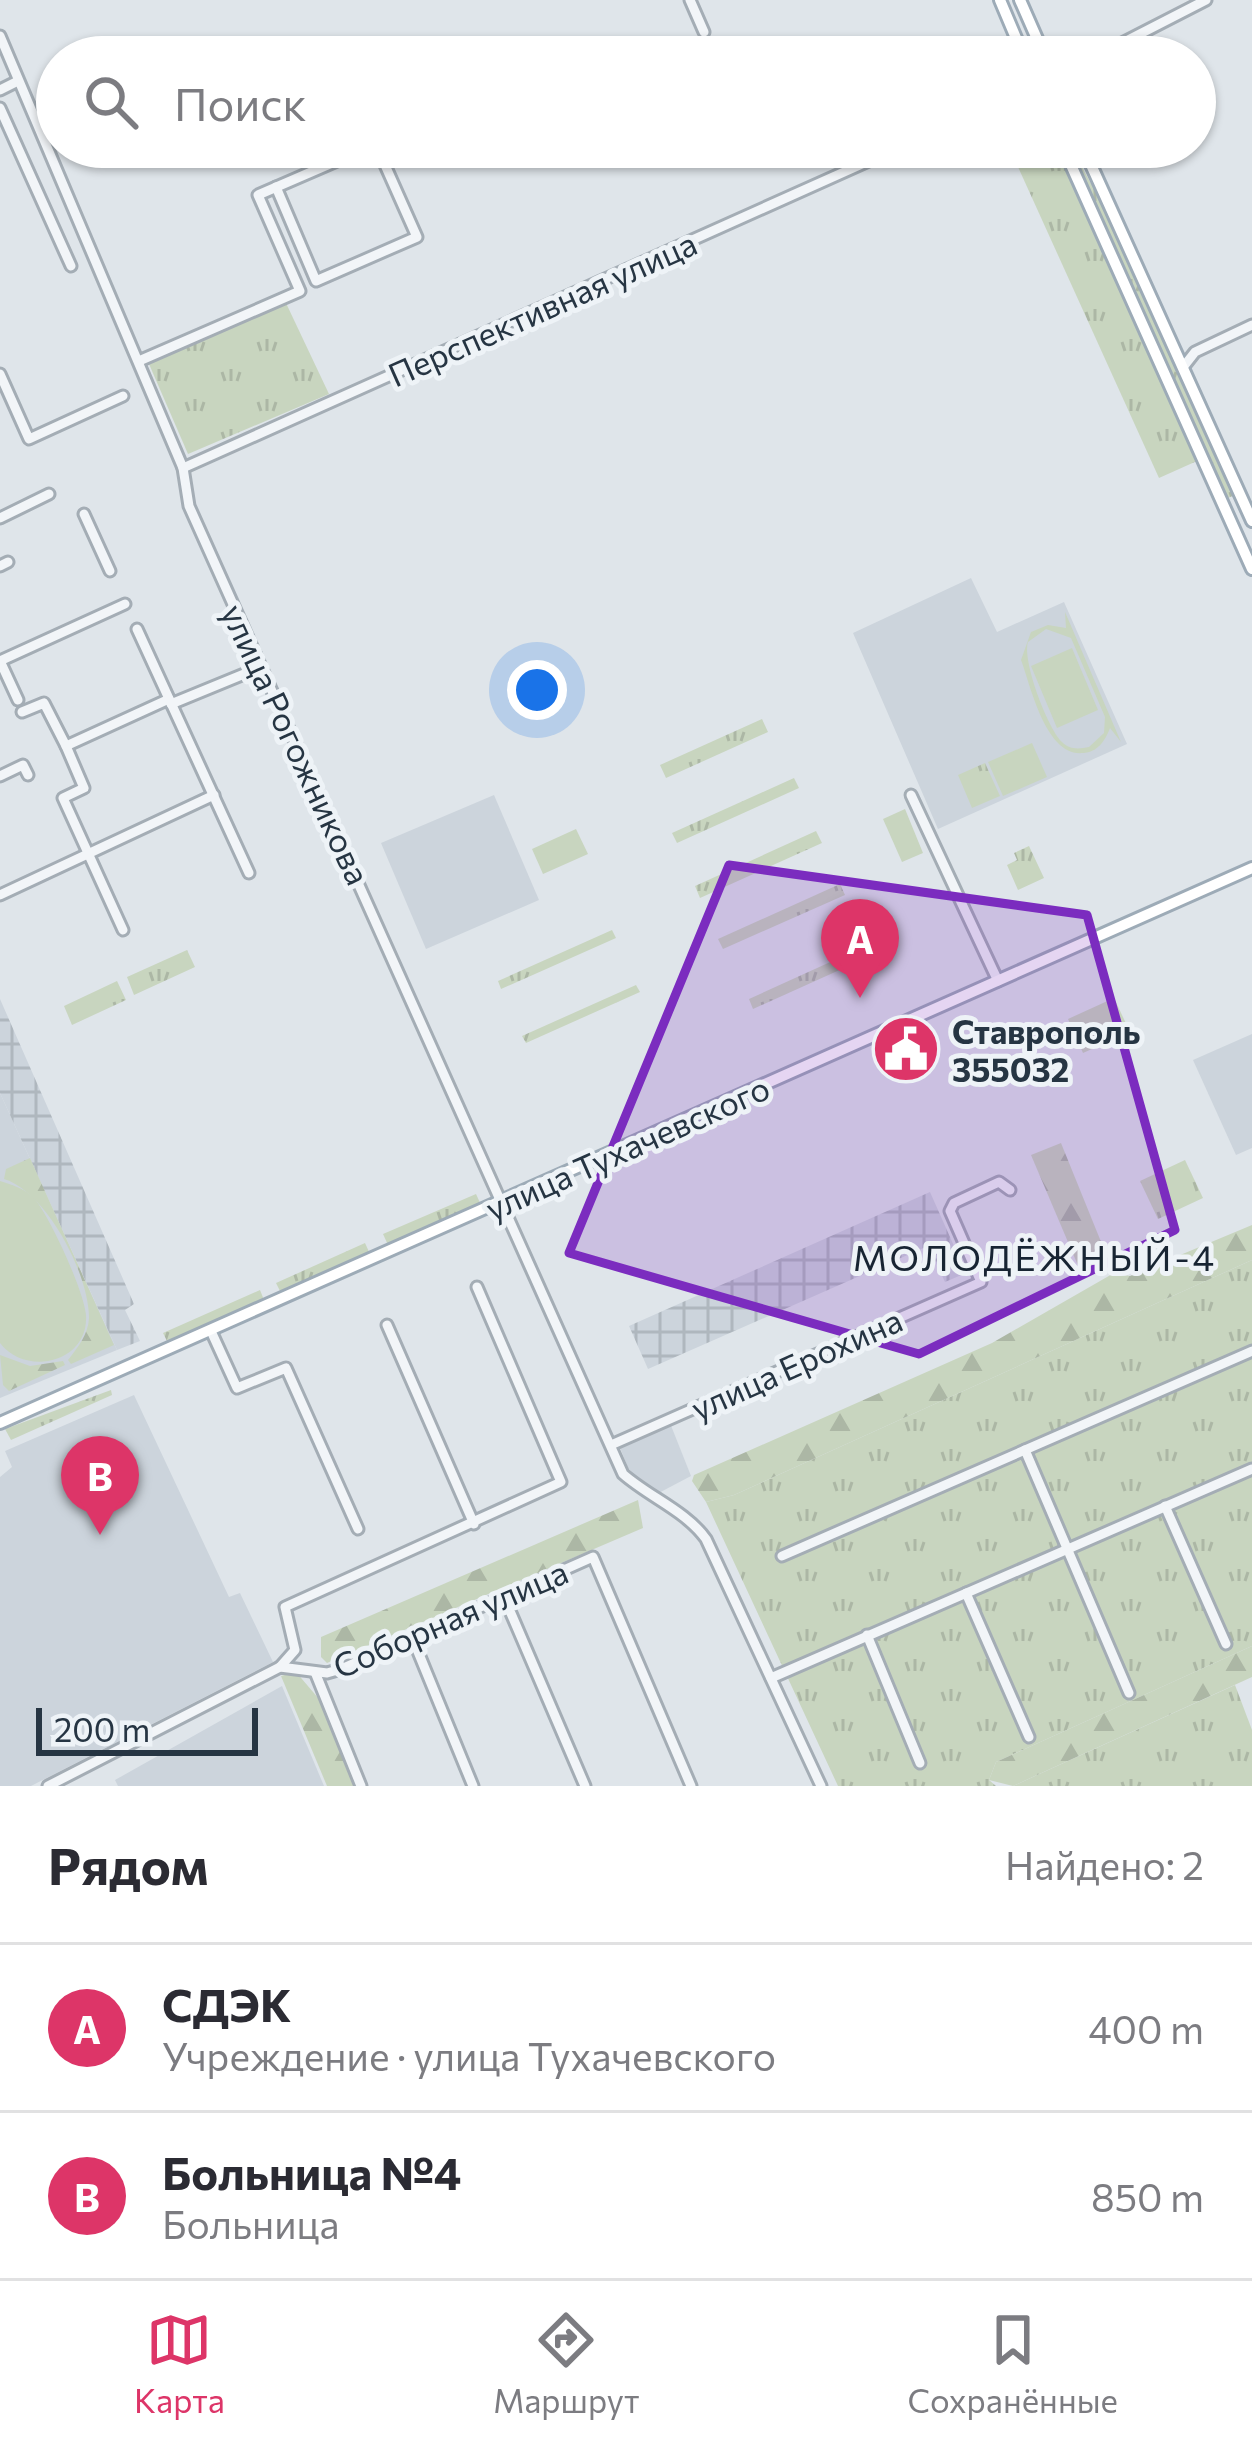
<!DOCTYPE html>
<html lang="ru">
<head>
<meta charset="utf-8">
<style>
  body { margin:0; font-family:Commissioner,sans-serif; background:#f7f7f7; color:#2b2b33 }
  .scale { position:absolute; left:36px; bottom:30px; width:222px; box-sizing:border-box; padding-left:12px; border:6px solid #263543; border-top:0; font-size:33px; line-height:42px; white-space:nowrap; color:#263543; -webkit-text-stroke:9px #eef3f7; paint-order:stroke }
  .you { position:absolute; left:537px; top:690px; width:42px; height:42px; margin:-30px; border:9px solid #fff; border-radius:50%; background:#1a73e8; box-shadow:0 0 0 18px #1a73e833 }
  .badge { display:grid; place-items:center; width:78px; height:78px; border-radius:50%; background:#dd3568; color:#fff; font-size:39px; font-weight:700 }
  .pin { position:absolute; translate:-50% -99px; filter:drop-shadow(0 3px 6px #0008) }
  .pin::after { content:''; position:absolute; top:63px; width:42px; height:36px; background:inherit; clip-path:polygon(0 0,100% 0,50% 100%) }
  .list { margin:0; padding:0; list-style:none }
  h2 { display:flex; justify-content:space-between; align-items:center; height:156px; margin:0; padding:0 48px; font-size:51px }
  h2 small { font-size:39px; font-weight:400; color:#7c7c81 }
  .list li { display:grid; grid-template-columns:78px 1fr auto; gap:36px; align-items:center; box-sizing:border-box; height:168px; padding:0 48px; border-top:3px solid #e1e1e2 }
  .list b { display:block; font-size:45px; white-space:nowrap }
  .list p { margin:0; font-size:39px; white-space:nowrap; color:#7c7c81 }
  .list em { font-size:39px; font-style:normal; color:#7c7c81 }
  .icon { flex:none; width:66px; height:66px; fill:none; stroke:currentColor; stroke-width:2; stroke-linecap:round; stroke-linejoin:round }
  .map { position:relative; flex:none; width:1252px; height:1786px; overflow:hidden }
  .search { position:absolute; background:#fff; box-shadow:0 3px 9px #0004; left:36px; right:36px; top:36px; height:132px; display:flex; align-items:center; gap:30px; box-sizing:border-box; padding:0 42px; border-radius:66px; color:#7c7c81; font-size:45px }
  .sheet { height:492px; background:#fff }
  nav { display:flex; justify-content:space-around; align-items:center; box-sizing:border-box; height:168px; border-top:3px solid #e1e1e2; background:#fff; font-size:33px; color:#7c7c81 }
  nav a { display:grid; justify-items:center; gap:6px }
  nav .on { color:#dd3568 }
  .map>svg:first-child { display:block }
  .built { fill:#ccd4dc }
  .industrial { fill:url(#industrial-grid) }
  .grass { fill:url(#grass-tufts) }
  .forest { fill:url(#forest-firs) }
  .pitch { fill:#c8d5bf; fill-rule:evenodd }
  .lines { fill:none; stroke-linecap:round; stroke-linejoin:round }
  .minor-casing { stroke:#a4adb5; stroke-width:15 }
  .major-casing { stroke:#9dabb7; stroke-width:16 }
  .minor { stroke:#f2f5f8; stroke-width:9 }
  .major { stroke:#fff; stroke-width:10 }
  .marked { fill:#7b2cbf; fill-opacity:0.2; stroke:#7b2cbf; stroke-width:9; stroke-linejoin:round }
  .labels { text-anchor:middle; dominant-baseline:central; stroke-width:10; stroke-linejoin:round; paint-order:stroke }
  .street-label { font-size:33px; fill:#263543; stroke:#eef3f7 }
  .poi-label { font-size:33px; font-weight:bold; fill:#263543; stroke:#eef3f7; text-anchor:start }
  .neighbourhood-label { font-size:36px; letter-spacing:3px; fill:#182533; stroke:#eef3f7 }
</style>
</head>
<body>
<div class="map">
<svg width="1252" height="1786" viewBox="0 0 1252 1786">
  <defs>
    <pattern id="industrial-grid" width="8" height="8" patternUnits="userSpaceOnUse" patternTransform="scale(3)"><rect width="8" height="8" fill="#ccd4dc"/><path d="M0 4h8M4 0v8" fill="none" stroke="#afb7be"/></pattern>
    <pattern id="grass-tufts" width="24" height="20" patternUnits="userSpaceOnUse" patternTransform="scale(3)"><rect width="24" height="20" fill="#c8d5bf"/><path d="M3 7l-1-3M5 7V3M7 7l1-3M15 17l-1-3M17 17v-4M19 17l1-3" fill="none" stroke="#acb7a5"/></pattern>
    <pattern id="forest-firs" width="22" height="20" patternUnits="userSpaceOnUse" patternTransform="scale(3)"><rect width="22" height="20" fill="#c8d5bf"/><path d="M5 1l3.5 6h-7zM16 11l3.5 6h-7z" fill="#acb7a5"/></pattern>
  </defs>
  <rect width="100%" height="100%" fill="#dfe5ea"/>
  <g class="built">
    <path d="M 971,578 L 997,632 L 1064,602 L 1127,744 L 938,829 L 853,633 Z"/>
    <path d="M 494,795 L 539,900 L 426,949 L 381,843 Z"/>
    <path d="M 1252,1034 L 1252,1148 L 1236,1155 L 1193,1060 Z"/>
    <path d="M 0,1093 L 117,1350 L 0,1398 Z"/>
    <path d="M 134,1395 L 229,1597 L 240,1593 L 273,1662 L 31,1786 L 0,1786 L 0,1477 L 12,1467 L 5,1451 Z"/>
    <path d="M 670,1423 L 691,1476 L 653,1496 L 628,1468 L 619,1445 Z"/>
    <path d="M 282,1686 L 324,1786 L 118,1786 L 115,1780 Z"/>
  </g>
  <g class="industrial">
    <path d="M 0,999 L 134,1304 L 125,1310 L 140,1341 L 117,1350 L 0,1093 Z"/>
    <path d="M 930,1192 L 966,1273 L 945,1282 L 928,1246 L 648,1369 L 629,1326 Z"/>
  </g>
  <g class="grass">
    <path d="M 1009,147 L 1055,147 L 1197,461 L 1159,478 Z"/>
    <path d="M 1071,147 L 1113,224 L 1235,495 L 1228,498 Z"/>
    <path d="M 285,301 L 329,394 L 188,454 L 149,364 Z"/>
    <path d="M 762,719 L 768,732 L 666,778 L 660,765 Z"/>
    <path d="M 985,763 L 1000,796 L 972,808 L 958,775 Z"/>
    <path d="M 794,778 L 799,788 L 677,843 L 672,833 Z"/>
    <path d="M 816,831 L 822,843 L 700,898 L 695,886 Z"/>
    <path d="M 1029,846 L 1044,878 L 1018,890 L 1007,865 L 1017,860 L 1014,853 Z"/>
    <path d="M 840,884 L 845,895 L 723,949 L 718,939 Z"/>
    <path d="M 612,930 L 616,938 L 501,989 L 498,981 Z"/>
    <path d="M 870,944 L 875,954 L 753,1009 L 749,999 Z"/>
    <path d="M 187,950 L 195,967 L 134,995 L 127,977 Z"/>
    <path d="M 117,981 L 126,1000 L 72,1025 L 64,1006 Z"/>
    <path d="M 636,985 L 640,992 L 526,1043 L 522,1036 Z"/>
    <path d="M 1114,998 L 1130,1032 L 1083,1053 L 1068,1019 Z"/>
    <path d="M 1185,1160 L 1203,1198 L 1158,1219 L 1140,1181 Z"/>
    <path d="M 476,1194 L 481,1205 L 388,1245 L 383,1234 Z"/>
    <path d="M 365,1243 L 370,1254 L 281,1293 L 276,1283 Z"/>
    <path d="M 1252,1260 L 1252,1646 L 996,1762 L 989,1780 L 996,1786 L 838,1786 L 706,1502 L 734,1495 Z"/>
    <path d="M 260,1290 L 264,1300 L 168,1343 L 163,1333 Z"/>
    <path d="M 111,1390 L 112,1395 L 11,1440 L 5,1429 Z"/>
    <path d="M 1235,1685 L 1252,1730 L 1252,1786 L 1013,1786 Z"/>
  </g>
  <g class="forest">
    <path d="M 1061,1143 L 1110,1264 L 1082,1275 L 1031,1155 Z"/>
    <path d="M 30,1158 L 114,1345 L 71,1364 L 68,1360 C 78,1347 88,1335 89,1318 C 89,1273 46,1192 4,1179 L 6,1169 Z"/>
    <path d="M 1252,1225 L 1252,1260 L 734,1495 L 706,1502 L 692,1481 L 694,1475 L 992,1343 L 1114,1273 L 1130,1276 Z"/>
    <path d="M 0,1355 L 30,1366 L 63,1361 L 65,1365 L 9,1391 L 3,1385 Z"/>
    <path d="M 638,1500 L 643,1528 L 327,1663 L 321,1657 L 321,1637 Z"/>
    <path d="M 1252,1646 L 1252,1677 L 1013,1786 L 989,1780 L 996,1762 Z"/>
    <path d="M 296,1672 L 319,1699 L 357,1786 L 327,1786 L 281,1676 Z"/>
  </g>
  <g class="pitch">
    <path d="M 1065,612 L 1121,742 L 1110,728 C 1105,741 1098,752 1083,753 C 1046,757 1031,687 1021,660 L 1031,632 L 1048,625 L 1066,628 ZM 1046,629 L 1071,638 L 1105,717 L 1104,733 L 1089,747 C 1079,749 1070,750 1062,742 C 1047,727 1022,660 1028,642 Z"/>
    <path d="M 1072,648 L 1098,710 L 1057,728 L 1031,666 Z"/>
    <path d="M 1032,743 L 1047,777 L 1003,796 L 988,762 Z"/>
    <path d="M 905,809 L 923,853 L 902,862 L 883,819 Z"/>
    <path d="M 576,829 L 588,854 L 543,874 L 532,849 Z"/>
    <path d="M 0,1181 C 13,1185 23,1188 33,1197 C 49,1214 84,1291 86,1315 C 89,1363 26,1377 0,1343 Z"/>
  </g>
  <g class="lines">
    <defs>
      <g id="minor">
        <path d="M 690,0 L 704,32"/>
        <path d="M 0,36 L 183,468 L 189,506 L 623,1474 C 649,1497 686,1511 706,1539 L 821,1786"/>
        <path d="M 586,57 L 591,55"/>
        <path d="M 1095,57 L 1206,0"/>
        <path d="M 0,90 L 18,81"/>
        <path d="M 0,108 L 71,266"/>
        <path d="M 276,187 L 316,281 L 417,237 L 377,147"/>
        <path d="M 139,361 L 300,291 L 258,195 L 369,147"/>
        <path d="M 1184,366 L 1195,352 L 1252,325"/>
        <path d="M 0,374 L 29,439 L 123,396"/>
        <path d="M 183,468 L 900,147"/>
        <path d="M 84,514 L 110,571"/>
        <path d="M 0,518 L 49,494"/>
        <path d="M 0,566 L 8,562"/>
        <path d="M 137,629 L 249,873"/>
        <path d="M 0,661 L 125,604"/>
        <path d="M 0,661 L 18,700"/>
        <path d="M 171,704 L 259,668"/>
        <path d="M 22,712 L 44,703 L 66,746 L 169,699"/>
        <path d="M 66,746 L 84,788 L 63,798 L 123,930"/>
        <path d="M 0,776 L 23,765 L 28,775"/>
        <path d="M 911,795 L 998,981"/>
        <path d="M 0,895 L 214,795"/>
        <path d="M 387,1325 L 474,1524"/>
        <path d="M 211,1331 L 237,1388 L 286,1368 L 358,1529"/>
        <path d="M 611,1445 L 981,1282 L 950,1211 L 954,1203 L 999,1182 L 1010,1190"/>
        <path d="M 1025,1450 L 1129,1693"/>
        <path d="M 1165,1506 L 1226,1644"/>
        <path d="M 782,1556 L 1252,1351"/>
        <path d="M 966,1593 L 1029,1737"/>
        <path d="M 504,1597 L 585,1786"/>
        <path d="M 867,1635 L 920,1763"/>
        <path d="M 412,1637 L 473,1786"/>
        <path d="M 280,1667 L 295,1650 L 285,1607 L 561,1482 L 477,1287"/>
        <path d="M 315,1672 L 361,1786"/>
        <path d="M 771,1678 L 1252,1469"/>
        <path d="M 48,1786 L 280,1667 L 327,1673 L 341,1669 L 593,1557 L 691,1786"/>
      </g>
      <g id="major">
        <path d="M 1000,0 L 1024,57"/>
        <path d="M 1020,0 L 1045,57"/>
        <path d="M 1063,147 L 1252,569"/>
        <path d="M 1083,147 L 1252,521"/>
        <path d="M 0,1423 L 1252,868"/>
      </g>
    </defs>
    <use href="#minor" class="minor-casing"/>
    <use href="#major" class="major-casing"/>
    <use href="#minor" class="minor"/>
    <use href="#major" class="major"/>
  </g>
  <path class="marked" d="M 729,865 L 1087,915 L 1175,1230 L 919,1354 L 569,1253 Z"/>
  <defs>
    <symbol id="civic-disc" viewBox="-11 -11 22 22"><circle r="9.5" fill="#dd3568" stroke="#eef3f7"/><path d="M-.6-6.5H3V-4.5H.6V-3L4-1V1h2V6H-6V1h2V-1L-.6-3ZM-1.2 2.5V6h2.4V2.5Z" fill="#fff"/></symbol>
  </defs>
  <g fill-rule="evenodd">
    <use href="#civic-disc" x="868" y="1011" width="76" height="76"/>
  </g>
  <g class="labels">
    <g class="street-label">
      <text transform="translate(542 308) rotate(-24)">Перспективная улица</text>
      <text transform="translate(297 744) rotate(65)">улица Рогожникова</text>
      <text transform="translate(627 1147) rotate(-24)">улица Тухачевского</text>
      <text transform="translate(796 1363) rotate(-24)">улица Ерохина</text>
      <text transform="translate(450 1618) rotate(-23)">Соборная улица</text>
    </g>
    <g class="poi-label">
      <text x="952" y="1030">Ставрополь<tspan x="952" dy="38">355032</tspan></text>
    </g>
    <g class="neighbourhood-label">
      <text x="1035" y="1256">МОЛОДЁЖНЫЙ-4</text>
    </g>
  </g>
</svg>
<div class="scale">200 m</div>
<div class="you"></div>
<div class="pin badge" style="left:860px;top:998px">A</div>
<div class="pin badge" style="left:100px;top:1535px">B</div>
<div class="search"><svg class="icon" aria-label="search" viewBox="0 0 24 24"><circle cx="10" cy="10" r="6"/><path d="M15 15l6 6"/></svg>Поиск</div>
</div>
<section class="sheet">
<h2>Рядом<small>Найдено: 2</small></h2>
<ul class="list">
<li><span class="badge">A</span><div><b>СДЭК</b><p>Учреждение · улица Тухачевского</p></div><em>400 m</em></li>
<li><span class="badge">B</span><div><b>Больница №4</b><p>Больница</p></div><em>850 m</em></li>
</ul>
</section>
<nav>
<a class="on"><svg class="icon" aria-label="map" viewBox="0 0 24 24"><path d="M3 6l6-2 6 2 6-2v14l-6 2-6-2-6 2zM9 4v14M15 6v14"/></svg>Карта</a>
<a><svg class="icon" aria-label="directions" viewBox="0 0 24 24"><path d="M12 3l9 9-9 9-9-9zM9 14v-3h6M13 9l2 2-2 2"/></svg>Маршрут</a>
<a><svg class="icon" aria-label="saved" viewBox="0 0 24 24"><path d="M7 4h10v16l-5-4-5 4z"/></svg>Сохранённые</a>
</nav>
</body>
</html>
